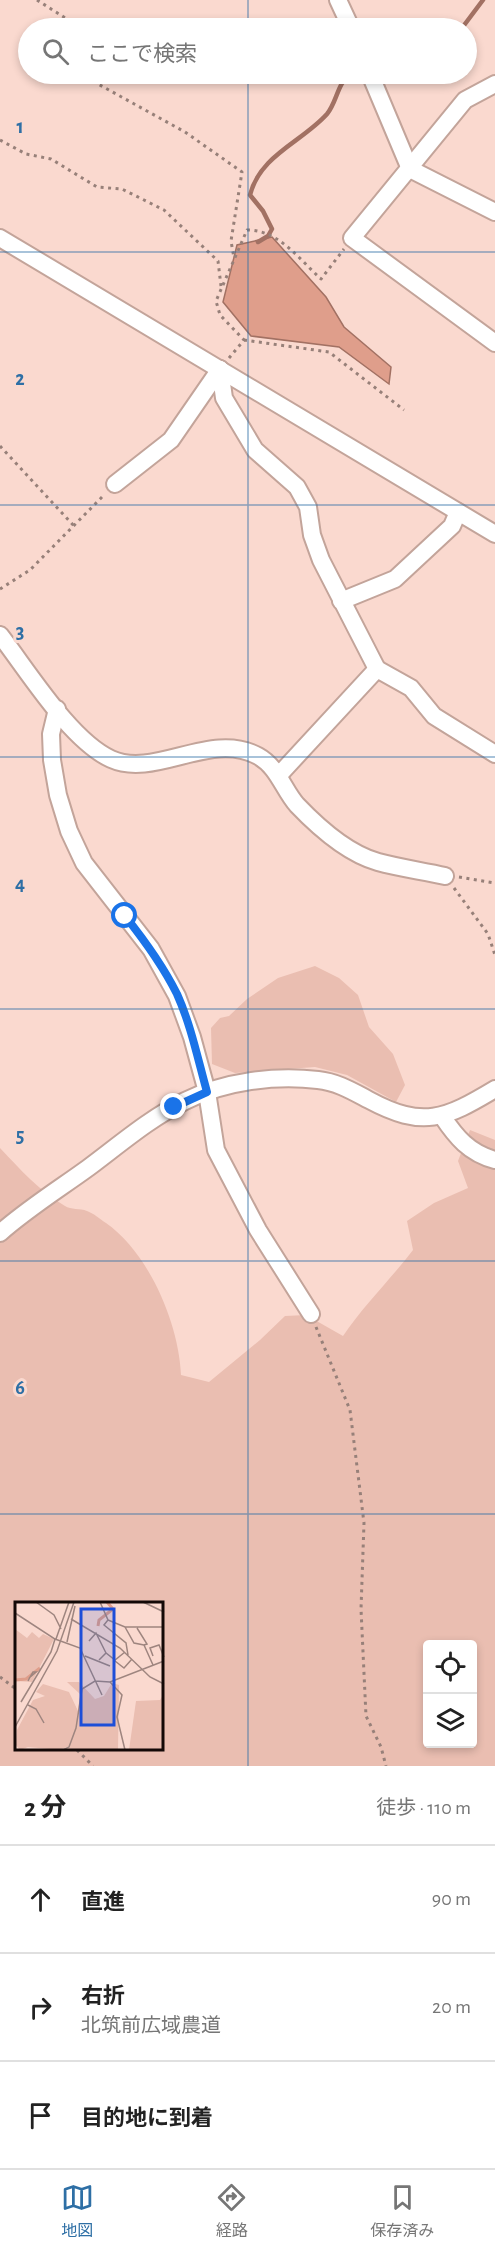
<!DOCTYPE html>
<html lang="ja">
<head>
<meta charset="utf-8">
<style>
  body { margin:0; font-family:"Alegreya Sans","Noto Sans JP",sans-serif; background:#f6f6f6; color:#222 }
  .controls { position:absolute; right:18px; bottom:18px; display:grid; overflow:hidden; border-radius:6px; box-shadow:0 3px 9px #0003 }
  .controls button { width:54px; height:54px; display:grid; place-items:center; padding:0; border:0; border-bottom:2px solid #e0e0e0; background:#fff; color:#222; font:30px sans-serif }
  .stop { position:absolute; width:18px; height:18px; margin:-14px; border:4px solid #1a73e8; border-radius:50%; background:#fff }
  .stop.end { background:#1a73e8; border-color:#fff; box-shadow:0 2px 6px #0008 }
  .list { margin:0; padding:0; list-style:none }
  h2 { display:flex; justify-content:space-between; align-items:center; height:78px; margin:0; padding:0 24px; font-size:26px }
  h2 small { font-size:20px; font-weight:400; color:#767676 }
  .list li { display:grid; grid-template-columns:39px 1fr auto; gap:18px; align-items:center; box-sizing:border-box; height:108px; padding:0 24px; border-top:2px solid #e0e0e0 }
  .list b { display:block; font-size:22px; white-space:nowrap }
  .list p { margin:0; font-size:20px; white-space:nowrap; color:#767676 }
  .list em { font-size:20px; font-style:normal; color:#767676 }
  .icon { flex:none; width:33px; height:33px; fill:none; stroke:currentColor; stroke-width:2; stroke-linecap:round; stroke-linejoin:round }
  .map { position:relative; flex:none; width:495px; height:1766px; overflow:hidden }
  .search { position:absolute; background:#fff; box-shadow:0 3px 9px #0003; left:18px; right:18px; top:18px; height:66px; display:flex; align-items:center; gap:15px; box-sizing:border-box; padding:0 21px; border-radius:33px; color:#767676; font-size:22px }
  .sheet { height:402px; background:#fff }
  nav { display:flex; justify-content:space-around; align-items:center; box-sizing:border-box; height:84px; border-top:2px solid #e0e0e0; background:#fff; font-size:16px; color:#767676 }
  nav a { display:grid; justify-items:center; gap:3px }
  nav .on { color:#2e6fa5 }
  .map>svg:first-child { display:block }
  .green { fill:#eabeb1; fill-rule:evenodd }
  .water { fill:#df9e8b; stroke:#a27163; stroke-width:1.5 }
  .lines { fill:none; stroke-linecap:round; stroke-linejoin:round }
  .stream { stroke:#a27163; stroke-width:4.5 }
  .minor-casing { stroke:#c3a49a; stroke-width:20 }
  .path { stroke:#978079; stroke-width:3; stroke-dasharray:3 4.5; stroke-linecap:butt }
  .minor { stroke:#fff; stroke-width:16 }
  .route { stroke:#1a73e8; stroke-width:8 }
  .grid { fill:none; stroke:#2e6fa5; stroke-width:1.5; stroke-opacity:0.55 }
  .inset-river { fill:none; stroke:#df9e8b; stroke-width:3 }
  .inset-road { fill:none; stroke:#9e857f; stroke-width:1.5 }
  .view { fill:#1d4ed8; fill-opacity:0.15; stroke:#1d4ed8; stroke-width:3 }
  .inset-edge { fill:none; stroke:#130806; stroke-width:3 }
  .grid-label { font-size:20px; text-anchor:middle; font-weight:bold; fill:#2e6fa5; stroke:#fad9cf; stroke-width:6; stroke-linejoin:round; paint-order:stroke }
</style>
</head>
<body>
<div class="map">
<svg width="495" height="1766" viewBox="0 0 495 1766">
  <rect width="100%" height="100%" fill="#fad9cf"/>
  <g class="green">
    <path d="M 315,966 L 339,978 L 358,995 L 369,1027 L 393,1054 L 405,1085 L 396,1102 L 347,1075 L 315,1067 L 235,1073 L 212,1064 L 211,1028 L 220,1018 L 229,1016 L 247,999 L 278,978 Z"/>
    <path d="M 470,1130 L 495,1140 L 495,1766 L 0,1766 L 0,1148 C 20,1169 39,1191 65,1206 C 71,1210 80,1208 87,1211 C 93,1213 100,1219 106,1223 C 149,1253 179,1324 181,1375 L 209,1382 L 260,1340 L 285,1316 L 306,1315 L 343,1336 C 364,1305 390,1280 413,1250 L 407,1221 L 434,1203 L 468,1188 L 458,1161 ZM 16,1604 L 162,1604 L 162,1750 L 16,1750 ZM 428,1644 L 472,1644 L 472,1744 L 428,1744 Z"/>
  </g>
  <path class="water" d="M 272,237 L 326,297 L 344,327 L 391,367 L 389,384 L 339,347 L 251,336 L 223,302 L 237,245 Z"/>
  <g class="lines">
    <g class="stream">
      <path d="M 462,28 L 483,0"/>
      <path d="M 258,242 L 268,236 L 272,229 L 263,211 L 250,195 C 260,155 302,142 327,114 C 337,102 337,84 350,74"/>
    </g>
    <defs>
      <g id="minor">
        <path d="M 338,0 L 351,28"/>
        <path d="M 370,74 L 410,169 L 495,212"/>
        <path d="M 495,84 L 465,100 L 352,238 L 495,343"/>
        <path d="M 0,238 L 495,534"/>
        <path d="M 220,369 L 224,398 L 255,450 L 297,487 L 308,507 L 312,535 L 321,560 L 377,669"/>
        <path d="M 115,484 L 171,440 L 220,369"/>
        <path d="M 341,601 L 395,579 L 452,526 L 458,512"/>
        <path d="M 0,635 C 28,671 70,740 111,759 C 155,779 211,730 258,756 C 278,767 283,789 297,805 C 318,827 349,854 378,862 C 400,868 423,871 445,876"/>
        <path d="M 57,709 L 51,734 L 52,760 L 58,795 L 69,831 L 84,863 L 151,949 L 177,996 L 192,1037 L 207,1092 L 216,1150 L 258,1230 L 311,1314"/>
        <path d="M 279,775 L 377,669 L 411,688 L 434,716 L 495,754"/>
        <path d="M 442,1116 C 456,1137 469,1153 495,1160"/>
        <path d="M 0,1233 C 27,1209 59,1189 88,1168 C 119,1145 150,1118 185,1101 C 225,1081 275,1075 318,1080 C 337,1082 352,1091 369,1100 C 423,1129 445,1119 495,1089"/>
      </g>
    </defs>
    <use href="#minor" class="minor-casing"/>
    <g class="path">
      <path d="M 37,0 L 81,28"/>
      <path d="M 80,74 L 185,132 L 242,172 L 231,241 L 234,258"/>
      <path d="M 0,140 L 26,154 L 51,159 L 97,187 L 122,189 L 164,210 L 218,261 L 221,286"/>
      <path d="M 244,340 L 329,352 L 404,410"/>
      <path d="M 229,358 L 244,340 L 220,315 L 216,301 L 247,230 C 279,230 299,259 321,279 L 344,249"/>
      <path d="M 0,446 L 74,526"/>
      <path d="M 0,589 L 30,570 L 105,494"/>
      <path d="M 459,877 L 495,883"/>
      <path d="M 454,888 L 488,934 L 495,955"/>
      <path d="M 316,1327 L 350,1410 L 364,1523 L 361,1609 L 366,1716 L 381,1747 L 386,1766"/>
      <path d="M 0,1677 L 16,1689"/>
      <path d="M 77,1750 L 93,1766"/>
    </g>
    <use href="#minor" class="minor"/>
  </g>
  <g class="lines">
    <path class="route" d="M 125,916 C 145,941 163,966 177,994 C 191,1025 198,1060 207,1092 L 174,1107"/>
  </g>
  <path class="grid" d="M 248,0 L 248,28M 248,74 L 248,1766M 0,252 L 495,252M 0,505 L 495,505M 0,757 L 495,757M 0,1009 L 495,1009M 0,1261 L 495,1261M 0,1514 L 495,1514"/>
  <g transform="translate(15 1602)">
    <rect width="148" height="148" fill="#fad9cf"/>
    <path d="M 0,27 L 12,36 L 17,30 L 24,36 L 28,32 L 39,37 L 17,80 L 0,79 ZM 52,80 L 64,80 L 80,97 L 89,94 L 97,81 L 104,83 L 103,148 L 52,148 L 54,144 L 45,148 L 13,145 L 5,148 L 1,143 L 2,128 L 18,98 L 30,94 L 21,90 L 28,82 L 54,90 L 63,109 L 65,92 ZM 148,93 L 148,148 L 114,148 L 121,99 L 145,98 Z" fill="#eabeb1"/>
    <path class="inset-river" d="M 83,24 L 84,18 L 98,7 L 92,0M 0,78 L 11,77 L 25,66"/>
    <path class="inset-road" d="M 21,0 L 39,13 L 46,27M 85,0 L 93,18 L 89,23 L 111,41 L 113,53M 128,0 L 149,10M 0,11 L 40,37 L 36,50 L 6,100M 56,17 L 105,46 L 135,75 L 149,82M 93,18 L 110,25 L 149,25M 110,25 L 119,41 L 129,43M 122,26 L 132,42 L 129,43 L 138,63M 40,37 L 65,46 L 87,93M 41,37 L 54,0M 74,39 L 81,31 L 91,51M 52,40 L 60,4M 70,54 L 95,64M 138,54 L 135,46 L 144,43 L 149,55M 84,58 L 91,51 L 100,58 L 110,50M 100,59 L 109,66 L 117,57M 13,79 L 14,77 L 18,70 L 21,70 L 14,76M 95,80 L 107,93 L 102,115 L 110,148M 13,103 L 21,107 L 29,121M 0,125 L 42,49 L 59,0M 48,148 L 54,145 L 61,126 L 67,87 L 80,79 L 95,80 L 149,59"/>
    <path class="view" d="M 66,7 L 99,7 L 99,123 L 66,123 Z"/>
    <rect width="148" height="148" class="inset-edge"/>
  </g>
  <g class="grid-label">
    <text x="20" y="133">1</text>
    <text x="20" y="385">2</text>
    <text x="20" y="638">3</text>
    <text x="20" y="890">4</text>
    <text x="20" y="1142">5</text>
    <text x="20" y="1394">6</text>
  </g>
</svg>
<div class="controls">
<button><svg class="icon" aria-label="locate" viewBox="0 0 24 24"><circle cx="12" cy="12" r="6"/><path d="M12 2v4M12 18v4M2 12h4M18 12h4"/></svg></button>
<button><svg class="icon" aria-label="layers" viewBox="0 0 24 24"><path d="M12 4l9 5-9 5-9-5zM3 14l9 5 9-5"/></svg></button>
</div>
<div class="stop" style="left:125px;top:916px"></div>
<div class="stop end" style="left:174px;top:1107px"></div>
<div class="search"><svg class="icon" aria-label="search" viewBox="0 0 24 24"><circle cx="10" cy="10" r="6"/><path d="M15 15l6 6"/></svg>ここで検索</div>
</div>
<section class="sheet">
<h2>2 分<small>徒歩 · 110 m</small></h2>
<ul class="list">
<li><svg class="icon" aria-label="ahead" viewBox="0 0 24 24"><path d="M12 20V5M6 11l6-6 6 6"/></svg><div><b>直進</b></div><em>90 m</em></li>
<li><svg class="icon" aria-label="right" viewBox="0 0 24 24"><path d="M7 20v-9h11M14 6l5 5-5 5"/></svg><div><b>右折</b><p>北筑前広域農道</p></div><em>20 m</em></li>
<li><svg class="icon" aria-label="arrive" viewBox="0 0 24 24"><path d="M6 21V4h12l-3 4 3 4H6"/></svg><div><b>目的地に到着</b></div></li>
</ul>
</section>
<nav>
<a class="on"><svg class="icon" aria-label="map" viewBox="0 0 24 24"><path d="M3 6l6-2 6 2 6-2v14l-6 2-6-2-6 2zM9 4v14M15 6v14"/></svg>地図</a>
<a><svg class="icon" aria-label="directions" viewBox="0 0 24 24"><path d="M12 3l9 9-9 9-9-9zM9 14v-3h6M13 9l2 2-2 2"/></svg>経路</a>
<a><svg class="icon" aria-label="saved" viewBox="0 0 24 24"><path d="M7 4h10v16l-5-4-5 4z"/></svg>保存済み</a>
</nav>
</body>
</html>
